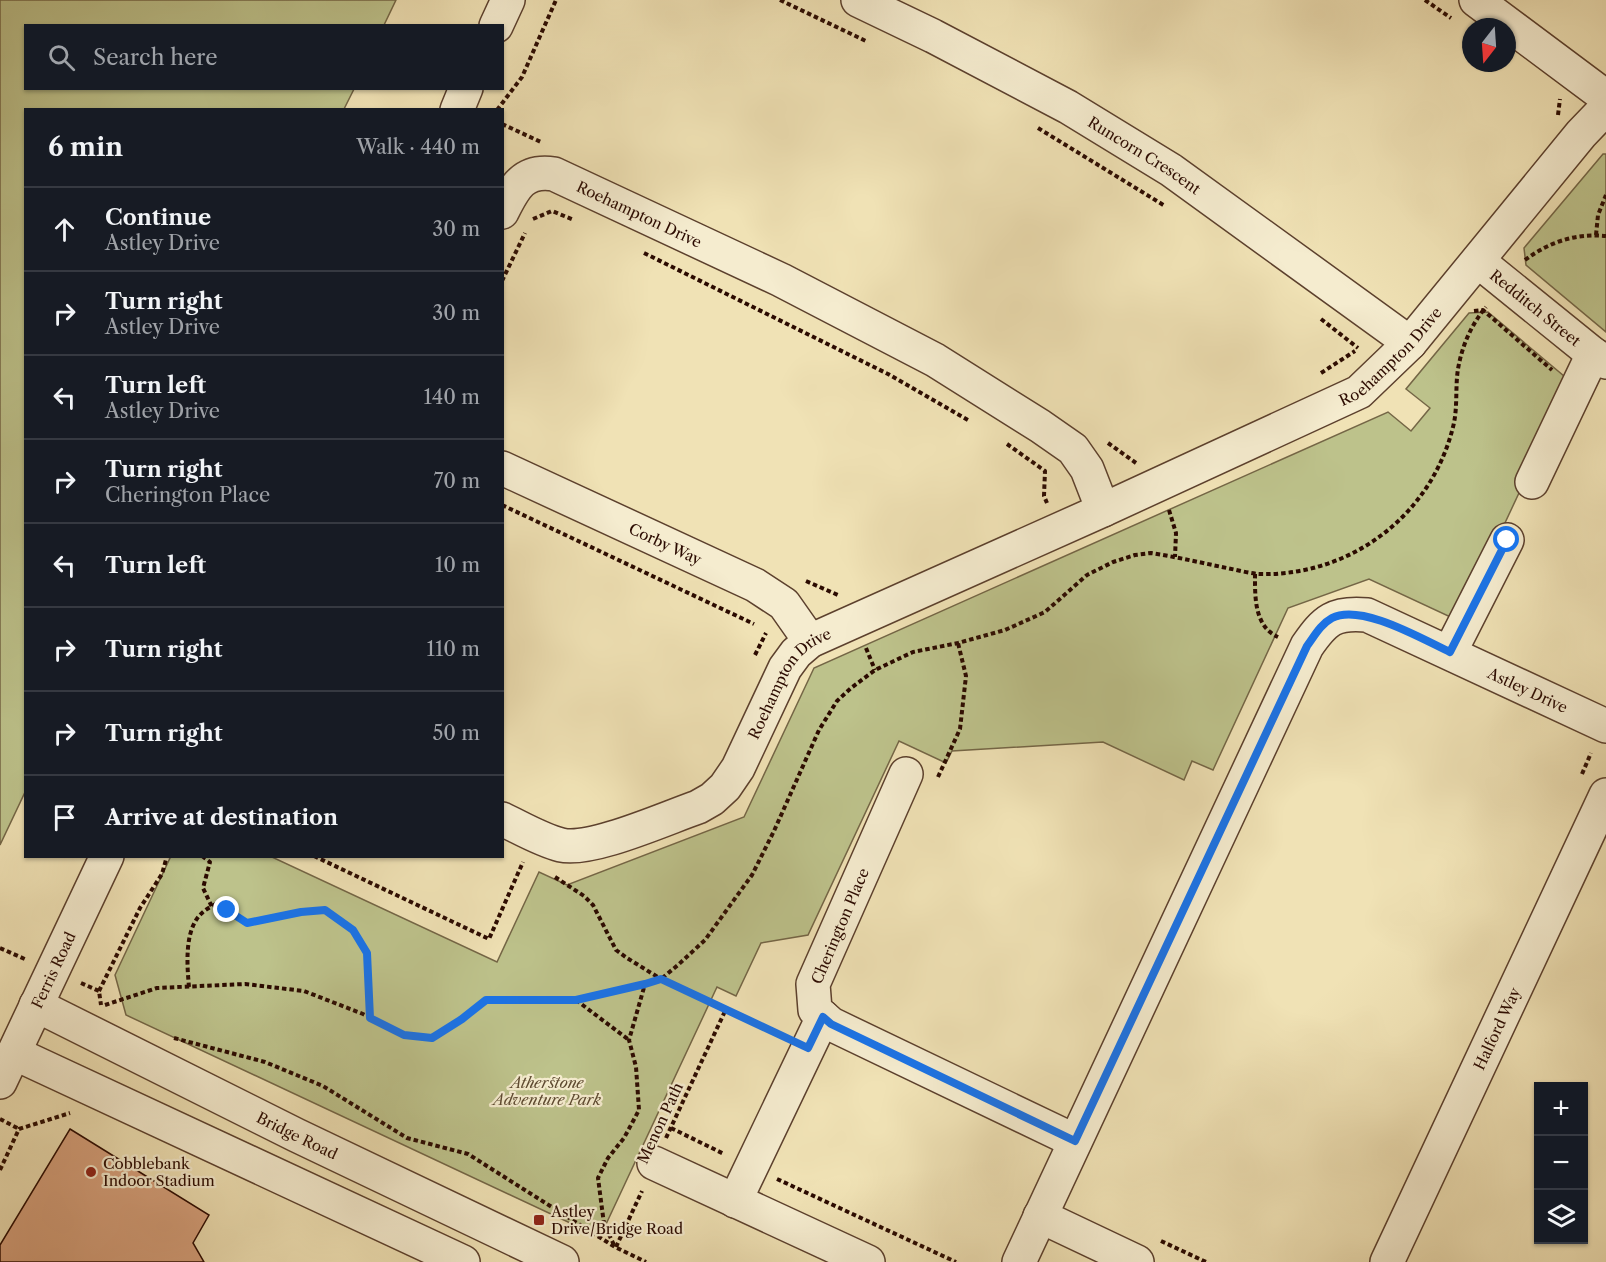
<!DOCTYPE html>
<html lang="en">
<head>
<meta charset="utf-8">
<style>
  body { margin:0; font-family:"Libre Caslon Text",serif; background:#20242c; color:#f1f3f6 }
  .controls { position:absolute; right:18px; bottom:18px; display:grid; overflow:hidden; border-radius:0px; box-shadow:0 2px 4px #0004 }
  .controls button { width:54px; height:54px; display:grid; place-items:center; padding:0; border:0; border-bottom:2px solid #363941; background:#171b24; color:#f1f3f6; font:30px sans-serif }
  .compass { position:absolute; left:1462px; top:18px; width:54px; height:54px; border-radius:50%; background:#171b24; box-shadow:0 2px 4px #0004; rotate:197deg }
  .stop { position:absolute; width:18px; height:18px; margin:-14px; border:4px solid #1a73e8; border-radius:50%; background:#fff }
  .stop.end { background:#1a73e8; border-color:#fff; box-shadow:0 2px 6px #0008 }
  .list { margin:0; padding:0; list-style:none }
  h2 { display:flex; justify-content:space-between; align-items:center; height:78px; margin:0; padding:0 24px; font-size:26px }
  h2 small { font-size:20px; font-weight:400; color:#9ea1a6 }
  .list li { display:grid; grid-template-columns:39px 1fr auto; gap:18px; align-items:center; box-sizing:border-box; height:84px; padding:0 24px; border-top:2px solid #363941 }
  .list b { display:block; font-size:22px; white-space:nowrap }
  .list p { margin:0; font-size:20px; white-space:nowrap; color:#9ea1a6 }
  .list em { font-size:20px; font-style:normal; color:#9ea1a6 }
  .icon { flex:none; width:33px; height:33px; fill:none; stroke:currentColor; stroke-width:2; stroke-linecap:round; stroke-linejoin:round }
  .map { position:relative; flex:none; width:1606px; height:1262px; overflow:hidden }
  .search { position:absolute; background:#171b24; box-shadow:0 2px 4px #0004; left:24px; top:24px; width:480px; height:66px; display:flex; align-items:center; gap:15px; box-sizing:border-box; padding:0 21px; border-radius:0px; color:#9ea1a6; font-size:22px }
  .panel { position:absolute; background:#171b24; box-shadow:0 2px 4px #0004; left:24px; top:108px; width:480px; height:750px; border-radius:0px }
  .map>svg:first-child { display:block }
  .green { fill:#bdc28b; stroke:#746646; stroke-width:1.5 }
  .building { fill:#d8a27e; stroke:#2b0a00; stroke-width:1.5 }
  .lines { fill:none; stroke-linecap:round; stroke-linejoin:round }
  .minor-casing { stroke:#5c402d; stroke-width:36 }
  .path { stroke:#2b0a00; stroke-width:4; stroke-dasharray:4.5 3; stroke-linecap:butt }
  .minor { stroke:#f5eccf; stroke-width:33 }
  .route { stroke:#1a73e8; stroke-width:8 }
  .poi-dot { fill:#8f2418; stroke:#f5eccf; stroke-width:2 }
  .labels { text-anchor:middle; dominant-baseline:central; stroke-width:4.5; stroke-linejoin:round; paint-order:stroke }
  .street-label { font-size:15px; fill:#2b0a00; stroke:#f5eccf }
  .park-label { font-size:15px; font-style:italic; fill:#5e4a31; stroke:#f5eccf }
  .poi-label { font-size:15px; fill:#2b0a00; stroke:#f5eccf; text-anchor:start }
</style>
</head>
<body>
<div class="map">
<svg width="1606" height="1262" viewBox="0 0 1606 1262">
  <rect width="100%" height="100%" fill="#f0e2b5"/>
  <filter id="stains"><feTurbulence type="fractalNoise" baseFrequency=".00333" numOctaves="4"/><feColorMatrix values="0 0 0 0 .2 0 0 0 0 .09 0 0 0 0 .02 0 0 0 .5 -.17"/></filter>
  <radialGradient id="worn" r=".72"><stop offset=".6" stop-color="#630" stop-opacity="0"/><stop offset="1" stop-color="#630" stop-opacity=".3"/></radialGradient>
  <g class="green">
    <path d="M 0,0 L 396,0 L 384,25 L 26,26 L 26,88 L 354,89 L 344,109 L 26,110 L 26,790 L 0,845 Z"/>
    <path d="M 1603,154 L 1606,154 L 1606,332 L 1526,265 L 1524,248 Z"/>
    <path d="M 1488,312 L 1571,382 L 1459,621 L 1369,579 L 1288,608 L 1213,770 L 1192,761 L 1184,780 L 1103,742 L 952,751 L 946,763 L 899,741 L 808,935 L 761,943 L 736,996 L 717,987 L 600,1237 L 126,1015 L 115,975 L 171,856 L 272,857 L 497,962 L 539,872 L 567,885 L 744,817 L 814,668 L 1388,412 L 1411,431 L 1430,408 L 1406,389 L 1469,313 Z"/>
  </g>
  <path class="building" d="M 70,1129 L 209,1215 L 193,1243 L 204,1262 L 0,1262 L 0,1245 Z"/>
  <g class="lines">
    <defs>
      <g id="minor">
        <path id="s1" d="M 858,0 L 933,36 L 1068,107 L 1171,170 L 1410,343"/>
        <path d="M 1476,0 L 1606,97"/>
        <path d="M 496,26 L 508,0"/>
        <path d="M 457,110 L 466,88"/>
        <path id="s2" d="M 502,212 C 514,188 523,169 554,174 L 781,280 L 935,360 L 1040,426 L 1073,449 L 1087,469 L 1103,510"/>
        <path id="s3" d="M 1478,261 L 1593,354 L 1606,362"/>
        <path id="s4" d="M 502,468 L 755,585 L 784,604 L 810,641"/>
        <path d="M 1532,482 L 1593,354"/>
        <path d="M 1450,652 L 1507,540"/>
        <path d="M 906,774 L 813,984 L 815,1010 L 831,1024 L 1075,1141"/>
        <path id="s5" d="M 502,819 C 521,828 541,840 561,845 C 591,852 666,818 698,807 L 712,799 L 725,787 L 738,768 L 785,668 L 796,653 L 810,641 L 1103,510 L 1359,392 L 1410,343 L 1581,134 L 1606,108"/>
        <path id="s6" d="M 36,1005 L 296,1135 L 562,1262"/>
        <path d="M 14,1053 L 463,1262"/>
        <path id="s7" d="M 0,1082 L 107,856"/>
        <path d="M 654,1163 L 868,1262"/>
        <path d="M 735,1201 L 823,1017"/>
        <path d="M 1040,1216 L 1137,1262"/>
        <path id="s8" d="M 1019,1262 L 1307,646 C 1325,620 1334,612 1367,615 L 1606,726"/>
        <path id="s9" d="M 1387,1262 L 1606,795"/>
      </g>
    </defs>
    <use href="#minor" class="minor-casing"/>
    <g class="path">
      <path d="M 780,0 L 868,42"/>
      <path d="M 1425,0 L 1451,18"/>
      <path d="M 497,110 L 522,77 L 556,0"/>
      <path d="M 1558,115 L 1560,99"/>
      <path d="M 502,124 L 541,142"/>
      <path d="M 1038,128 L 1165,206"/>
      <path d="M 533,219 L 552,211 L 574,220"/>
      <path d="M 1596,235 L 1598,215 L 1606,195"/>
      <path d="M 644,253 L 888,374 L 968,420"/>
      <path d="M 1525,260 C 1549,242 1576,233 1606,236"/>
      <path d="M 502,281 L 525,233"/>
      <path d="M 1474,311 L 1483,310 L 1552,370"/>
      <path d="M 1321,319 L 1358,348"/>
      <path d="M 1321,373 L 1355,351"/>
      <path d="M 1108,443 L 1136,463"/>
      <path d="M 1007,444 L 1045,471 L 1044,496 L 1047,503"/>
      <path d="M 502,505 L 754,624"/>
      <path d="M 1169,510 L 1176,533 L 1175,557"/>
      <path d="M 1255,574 C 1255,597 1254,626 1278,637"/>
      <path d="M 806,581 L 838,595"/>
      <path d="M 866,648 L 875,670"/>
      <path d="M 755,655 L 766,633"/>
      <path d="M 1582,774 L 1591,753"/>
      <path d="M 938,777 L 960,729 L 966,676 L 958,643"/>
      <path d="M 202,856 L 210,862 L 203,888 L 212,907"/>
      <path d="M 314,856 L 489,939 L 523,862"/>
      <path d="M 555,877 L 584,896 L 593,905 L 616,950 L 627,958 L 661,979 L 783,1036"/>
      <path d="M 0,948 L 27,960"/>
      <path d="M 81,983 L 99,991 L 101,1005"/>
      <path d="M 189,987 C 187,965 184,929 202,913 C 207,908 216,904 223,900 L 227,910 L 247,923 L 301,912 L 325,910 L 353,930 L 367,953 L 370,1017"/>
      <path d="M 99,991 L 140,908 L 162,874 L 167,856"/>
      <path d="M 576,1000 L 629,1040"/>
      <path d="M 105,1005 L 157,988 L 245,984 L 304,991 L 363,1014 L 404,1035 L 432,1038 L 462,1019 L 486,1000 L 576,1000 L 645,984 L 661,979 L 678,965 L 705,940 L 752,875 L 774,831 L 819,730 L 837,701 L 851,688 L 875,670 L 913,652 L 958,643 L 1005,630 L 1045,612 L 1087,575 L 1113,562 L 1135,555 L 1151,553 C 1177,557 1202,563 1227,568 C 1237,570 1248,573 1258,574 C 1350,577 1431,516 1453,427 C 1458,408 1455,388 1458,369 C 1462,346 1471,325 1486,307"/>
      <path d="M 174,1038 L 265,1062 L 323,1086 L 407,1138 L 468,1154 L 615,1247 L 646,1262"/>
      <path d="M 0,1119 L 19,1129"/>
      <path d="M 671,1128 L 724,1154"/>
      <path d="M 666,1138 L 726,1009"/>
      <path d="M 0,1170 L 19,1129 L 70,1113"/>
      <path d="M 777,1179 L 956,1262"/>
      <path d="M 1161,1241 L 1206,1262"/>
      <path d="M 614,1245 L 604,1224 L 598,1178 L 608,1158 L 624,1138 L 639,1110 L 636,1067 L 629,1040 L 645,984"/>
      <path d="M 616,1247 L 642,1191"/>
    </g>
    <use href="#minor" class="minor"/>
  </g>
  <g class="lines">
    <path class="route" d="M 227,910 L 247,923 L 301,912 L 325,910 L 353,930 L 367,953 L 370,1018 L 404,1035 L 432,1038 L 462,1019 L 486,1000 L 576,1000 L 645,984 L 661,979 L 808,1048 L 823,1017 L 831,1024 L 1075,1141 L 1307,646 C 1315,635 1321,624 1332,618 C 1361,603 1422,639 1450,652 L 1507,540"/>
  </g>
  <g class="poi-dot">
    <circle cx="91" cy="1172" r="6"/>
    <rect x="533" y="1214" width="12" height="12" rx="3"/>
  </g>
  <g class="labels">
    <g class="street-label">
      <text stroke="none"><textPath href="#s1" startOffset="326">Runcorn Crescent</textPath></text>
      <text stroke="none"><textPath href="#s2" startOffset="165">Roehampton Drive</textPath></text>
      <text stroke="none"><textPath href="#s3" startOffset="74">Redditch Street</textPath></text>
      <text stroke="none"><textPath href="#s5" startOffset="1062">Roehampton Drive</textPath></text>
      <text stroke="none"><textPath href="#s4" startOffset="180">Corby Way</textPath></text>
      <text stroke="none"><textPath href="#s5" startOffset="366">Roehampton Drive</textPath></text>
      <text stroke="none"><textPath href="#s8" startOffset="930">Astley Drive</textPath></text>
      <text transform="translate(840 926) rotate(-67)">Cherington Place</text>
      <text stroke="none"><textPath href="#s7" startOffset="124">Ferris Road</textPath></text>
      <text stroke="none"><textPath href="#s9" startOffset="258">Halford Way</textPath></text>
      <text transform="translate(660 1123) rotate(-65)">Menon Path</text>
      <text stroke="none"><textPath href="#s6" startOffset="292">Bridge Road</textPath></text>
    </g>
    <g class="park-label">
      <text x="547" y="1082">Atherstone<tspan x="547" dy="17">Adventure Park</tspan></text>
    </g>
    <g class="poi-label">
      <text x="103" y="1163">Cobblebank<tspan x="103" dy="17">Indoor Stadium</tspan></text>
      <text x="551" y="1211">Astley<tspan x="551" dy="17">Drive/Bridge Road</tspan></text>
    </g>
  </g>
  <rect width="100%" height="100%" filter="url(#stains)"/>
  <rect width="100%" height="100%" fill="url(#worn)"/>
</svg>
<div class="controls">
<button>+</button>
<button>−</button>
<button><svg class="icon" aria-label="layers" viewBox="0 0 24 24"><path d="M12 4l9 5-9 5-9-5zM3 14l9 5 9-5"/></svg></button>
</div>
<svg class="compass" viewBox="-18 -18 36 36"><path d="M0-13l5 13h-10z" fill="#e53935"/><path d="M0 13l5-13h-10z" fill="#9ea1a6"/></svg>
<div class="stop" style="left:1507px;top:540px"></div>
<div class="stop end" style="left:227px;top:910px"></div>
<div class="search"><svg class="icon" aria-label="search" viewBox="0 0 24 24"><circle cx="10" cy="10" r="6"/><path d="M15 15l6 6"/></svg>Search here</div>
<section class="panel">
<h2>6 min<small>Walk · 440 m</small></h2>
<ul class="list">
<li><svg class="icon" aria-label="ahead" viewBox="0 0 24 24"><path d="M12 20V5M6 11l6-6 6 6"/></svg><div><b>Continue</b><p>Astley Drive</p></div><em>30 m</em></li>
<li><svg class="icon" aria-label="right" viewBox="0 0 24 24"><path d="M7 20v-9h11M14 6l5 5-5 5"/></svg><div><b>Turn right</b><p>Astley Drive</p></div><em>30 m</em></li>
<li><svg class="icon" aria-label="left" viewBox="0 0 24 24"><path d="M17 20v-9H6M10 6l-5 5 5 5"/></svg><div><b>Turn left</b><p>Astley Drive</p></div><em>140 m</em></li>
<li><svg class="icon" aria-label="right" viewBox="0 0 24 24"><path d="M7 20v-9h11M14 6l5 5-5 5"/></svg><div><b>Turn right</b><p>Cherington Place</p></div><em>70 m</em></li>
<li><svg class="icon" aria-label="left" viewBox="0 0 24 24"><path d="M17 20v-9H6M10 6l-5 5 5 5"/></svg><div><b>Turn left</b></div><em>10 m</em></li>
<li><svg class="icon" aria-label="right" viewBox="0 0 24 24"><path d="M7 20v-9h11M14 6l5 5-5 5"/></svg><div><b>Turn right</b></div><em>110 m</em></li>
<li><svg class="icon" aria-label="right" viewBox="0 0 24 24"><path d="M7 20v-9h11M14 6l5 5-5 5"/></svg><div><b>Turn right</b></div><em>50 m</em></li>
<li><svg class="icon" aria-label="arrive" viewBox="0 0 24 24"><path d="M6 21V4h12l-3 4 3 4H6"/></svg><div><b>Arrive at destination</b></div></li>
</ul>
</section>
</div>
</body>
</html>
